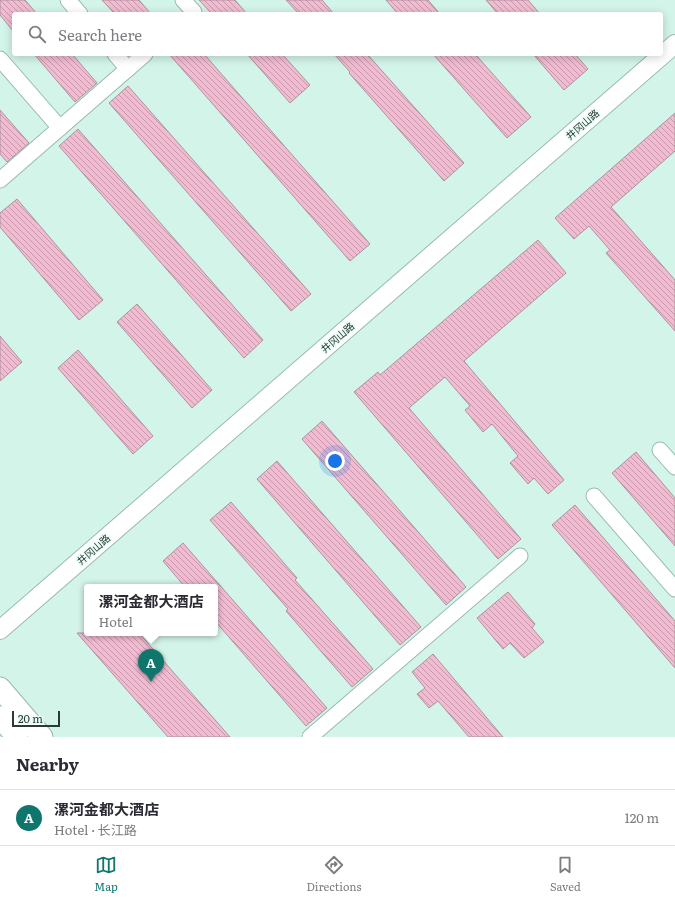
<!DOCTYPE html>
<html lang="en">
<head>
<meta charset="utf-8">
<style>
  body { margin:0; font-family:Literata,"Noto Sans SC",serif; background:#f2f2f3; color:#2b2b33 }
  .scale { position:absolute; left:12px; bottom:10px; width:48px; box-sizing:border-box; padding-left:4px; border:2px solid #2c3934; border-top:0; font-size:11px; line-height:14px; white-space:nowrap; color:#2c3934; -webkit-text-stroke:3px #eafef6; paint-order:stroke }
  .you { position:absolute; left:335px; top:461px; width:14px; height:14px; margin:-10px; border:3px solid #fff; border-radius:50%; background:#1a73e8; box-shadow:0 0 0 6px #1a73e833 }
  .badge { display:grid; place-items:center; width:26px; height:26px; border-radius:50%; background:#0f766e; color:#fff; font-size:13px; font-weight:700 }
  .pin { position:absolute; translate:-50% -33px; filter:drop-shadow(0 1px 2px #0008) }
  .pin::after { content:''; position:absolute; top:21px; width:14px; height:12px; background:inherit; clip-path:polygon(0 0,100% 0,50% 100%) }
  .popup { position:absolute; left:84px; top:584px; width:134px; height:52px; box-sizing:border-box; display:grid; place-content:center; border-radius:4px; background:#fff; filter:drop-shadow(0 1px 3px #0005); font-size:13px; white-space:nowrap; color:#7c7c81 }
  .popup b { font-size:15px; color:#2b2b33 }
  .popup::after { content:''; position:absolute; left:50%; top:100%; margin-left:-8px; border:8px solid transparent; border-top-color:#fff }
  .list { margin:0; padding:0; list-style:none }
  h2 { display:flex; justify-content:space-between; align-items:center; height:52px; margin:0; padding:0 16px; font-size:17px }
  h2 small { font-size:13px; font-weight:400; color:#7c7c81 }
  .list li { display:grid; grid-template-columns:26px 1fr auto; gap:12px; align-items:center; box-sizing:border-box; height:56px; padding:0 16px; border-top:1px solid #e1e1e2 }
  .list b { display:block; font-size:15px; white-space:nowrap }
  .list p { margin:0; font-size:13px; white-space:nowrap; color:#7c7c81 }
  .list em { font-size:13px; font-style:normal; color:#7c7c81 }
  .icon { flex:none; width:22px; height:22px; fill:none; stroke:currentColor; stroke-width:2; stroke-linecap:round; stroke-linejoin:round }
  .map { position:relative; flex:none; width:675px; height:737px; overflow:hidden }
  .search { position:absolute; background:#fff; box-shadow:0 2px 10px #0003; left:12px; right:12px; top:12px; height:44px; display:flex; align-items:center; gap:10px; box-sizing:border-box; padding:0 14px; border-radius:4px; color:#7c7c81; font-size:15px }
  .sheet { height:108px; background:#fff }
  nav { display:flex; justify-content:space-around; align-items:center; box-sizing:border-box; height:56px; border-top:1px solid #e1e1e2; background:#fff; font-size:11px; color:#7c7c81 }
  nav a { display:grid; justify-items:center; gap:2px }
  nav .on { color:#0f766e }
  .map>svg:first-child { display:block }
  .building { fill:url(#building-back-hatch); stroke:#ae919d }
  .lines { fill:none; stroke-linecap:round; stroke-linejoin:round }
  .minor-casing { stroke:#9ab9ae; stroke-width:17 }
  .tertiary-casing { stroke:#9ab9ae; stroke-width:20 }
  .secondary-casing { stroke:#9ab9ae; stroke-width:23 }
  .minor { stroke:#fff; stroke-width:15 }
  .tertiary { stroke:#fff; stroke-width:18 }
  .secondary { stroke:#fff; stroke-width:21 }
  .labels { text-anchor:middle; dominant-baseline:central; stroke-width:3.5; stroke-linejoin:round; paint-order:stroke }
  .street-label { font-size:10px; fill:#2c3934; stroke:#eafef6 }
</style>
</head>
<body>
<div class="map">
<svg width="675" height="737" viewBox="0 0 675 737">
  <defs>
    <pattern id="building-back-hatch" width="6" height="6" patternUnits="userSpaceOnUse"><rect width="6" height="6" fill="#f2bbd2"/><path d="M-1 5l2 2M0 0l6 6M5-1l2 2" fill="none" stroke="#c499ab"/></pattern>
  </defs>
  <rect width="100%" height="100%" fill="#d3f4e8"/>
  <g class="building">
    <path d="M 0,0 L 25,0 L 37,14 L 14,14 L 14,32 L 0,15 Z"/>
    <path d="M 102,0 L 139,0 L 151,14 L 115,14 Z"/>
    <path d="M 199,0 L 235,0 L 247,14 L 212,14 Z"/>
    <path d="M 286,0 L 322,0 L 334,14 L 299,14 Z"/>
    <path d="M 386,0 L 428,0 L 440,14 L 398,14 Z"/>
    <path d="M 486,0 L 528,0 L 540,14 L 498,14 Z"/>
    <path d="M 34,54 L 72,54 L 97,83 L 75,102 Z"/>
    <path d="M 169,54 L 204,54 L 370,244 L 350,261 Z"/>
    <path d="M 247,54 L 282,54 L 310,85 L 290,103 Z"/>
    <path d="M 334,54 L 367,54 L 464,163 L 444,181 L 349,73 L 350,72 Z"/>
    <path d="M 433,54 L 475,54 L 531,117 L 507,138 Z"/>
    <path d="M 533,54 L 575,54 L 588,69 L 564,90 Z"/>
    <path d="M 128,86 L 311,294 L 291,311 L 109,103 Z"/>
    <path d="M 0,110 L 29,143 L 7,162 L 0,154 Z"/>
    <path d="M 675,113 L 675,151 L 611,207 L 675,280 L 675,331 L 606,253 L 610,250 L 589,226 L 574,239 L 555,218 Z"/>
    <path d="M 78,129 L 263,340 L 244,358 L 59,146 Z"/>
    <path d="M 17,199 L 103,300 L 79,320 L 0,227 L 0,213 Z"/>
    <path d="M 538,240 L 566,273 L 464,361 L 564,480 L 548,494 L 534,478 L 528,484 L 510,463 L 518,456 L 492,424 L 483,432 L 465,410 L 470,406 L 445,377 L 409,408 L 521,539 L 498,559 L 354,392 L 378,372 L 380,375 Z"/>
    <path d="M 137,304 L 212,390 L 192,408 L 117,322 Z"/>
    <path d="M 0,336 L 22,362 L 0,381 Z"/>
    <path d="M 78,350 L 153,436 L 133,454 L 58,368 Z"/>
    <path d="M 322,421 L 466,587 L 446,605 L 302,439 Z"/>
    <path d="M 636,452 L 675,498 L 675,546 L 612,473 Z"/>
    <path d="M 277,461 L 421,627 L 400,645 L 257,479 Z"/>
    <path d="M 231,502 L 297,578 L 295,580 L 373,669 L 352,687 L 286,611 L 288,609 L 210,520 Z"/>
    <path d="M 575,505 L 675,621 L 675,668 L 552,525 Z"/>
    <path d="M 183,543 L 327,708 L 306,726 L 215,621 L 215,587 L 185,587 L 163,561 Z"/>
    <path d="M 508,592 L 535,624 L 532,628 L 544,642 L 524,658 L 510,643 L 503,649 L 477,618 Z"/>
    <path d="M 77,633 L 139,633 L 230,737 L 168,737 Z"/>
    <path d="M 433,654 L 503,737 L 469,737 L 438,701 L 429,708 L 417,694 L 425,688 L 412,672 Z"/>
  </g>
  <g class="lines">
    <defs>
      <g id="minor">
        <path d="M 68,0 L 80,14"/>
        <path d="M 183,0 L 194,12 L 192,14"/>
        <path d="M 115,54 L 128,69"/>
        <path d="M 0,59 L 60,128"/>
        <path d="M 0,180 L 145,54"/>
        <path d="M 660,450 L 675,467"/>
        <path d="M 594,496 L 675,589"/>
        <path d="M 310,737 L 520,556"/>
      </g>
      <path id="tertiary" d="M 0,630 L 675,44"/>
      <g id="secondary">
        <path d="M 0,688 L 42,737"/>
        <path d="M 0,717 L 17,737"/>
      </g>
    </defs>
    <use href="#minor" class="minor-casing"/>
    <use href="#tertiary" class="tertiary-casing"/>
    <use href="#secondary" class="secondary-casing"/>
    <use href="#minor" class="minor"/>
    <use href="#tertiary" class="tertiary"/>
    <use href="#secondary" class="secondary"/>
  </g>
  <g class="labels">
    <g class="street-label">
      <text transform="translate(582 124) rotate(-41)">井冈山路</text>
      <text transform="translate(337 337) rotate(-41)">井冈山路</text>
      <text transform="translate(93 549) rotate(-41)">井冈山路</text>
    </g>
  </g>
</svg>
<div class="scale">20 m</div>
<div class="you"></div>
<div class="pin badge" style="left:151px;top:682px">A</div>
<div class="popup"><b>漯河金都大酒店</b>Hotel</div>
<div class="search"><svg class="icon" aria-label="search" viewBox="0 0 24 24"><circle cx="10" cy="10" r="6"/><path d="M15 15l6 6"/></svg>Search here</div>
</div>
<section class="sheet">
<h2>Nearby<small></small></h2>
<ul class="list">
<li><span class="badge">A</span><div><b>漯河金都大酒店</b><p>Hotel · 长江路</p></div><em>120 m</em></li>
</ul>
</section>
<nav>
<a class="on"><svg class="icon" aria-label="map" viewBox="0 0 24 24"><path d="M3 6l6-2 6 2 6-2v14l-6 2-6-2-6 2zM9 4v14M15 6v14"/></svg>Map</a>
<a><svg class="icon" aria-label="directions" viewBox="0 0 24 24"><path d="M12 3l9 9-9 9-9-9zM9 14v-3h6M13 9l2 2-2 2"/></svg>Directions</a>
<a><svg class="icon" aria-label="saved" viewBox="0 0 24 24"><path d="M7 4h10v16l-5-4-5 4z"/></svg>Saved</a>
</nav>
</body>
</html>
